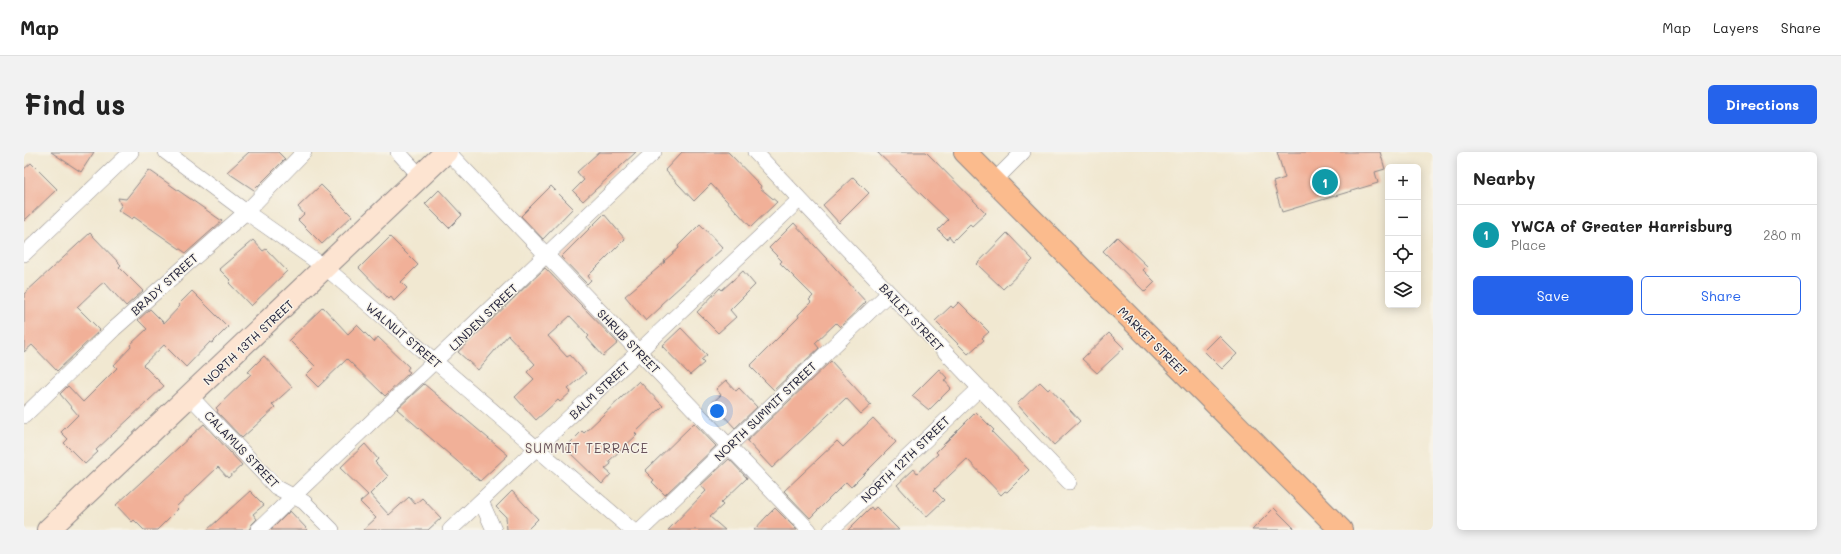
<!DOCTYPE html>
<html lang="en">
<head>
<meta charset="utf-8">
<style>
  body { margin:0; font-family:Mali,sans-serif; background:#f2f2f2; color:#222 }
  .controls { position:absolute; right:12px; top:12px; display:grid; overflow:hidden; border-radius:6px; box-shadow:0 2px 10px #0003 }
  .controls button { width:36px; height:36px; display:grid; place-items:center; padding:0; border:0; border-bottom:1px solid #e0e0e0; background:#fff; color:#222; font:20px sans-serif }
  .you { position:absolute; left:693px; top:259px; width:14px; height:14px; margin:-10px; border:3px solid #fff; border-radius:50%; background:#1a73e8; box-shadow:0 0 0 6px #1a73e833 }
  .badge { display:grid; place-items:center; width:26px; height:26px; border-radius:50%; background:#2563eb; color:#fff; font-size:13px; font-weight:700 }
  .pin { position:absolute; translate:-50% -50%; border:2px solid #fff; box-shadow:0 1px 4px #0006 }
  .list { margin:0; padding:0; list-style:none }
  h2 { display:flex; justify-content:space-between; align-items:center; height:52px; margin:0; padding:0 16px; font-size:17px }
  h2 small { font-size:13px; font-weight:400; color:#767676 }
  .list li { display:grid; grid-template-columns:26px 1fr auto; gap:12px; align-items:center; box-sizing:border-box; height:60px; padding:0 16px; border-top:1px solid #e0e0e0 }
  .list b { display:block; font-size:15px; white-space:nowrap }
  .list p { margin:0; font-size:13px; white-space:nowrap; color:#767676 }
  .list em { font-size:13px; font-style:normal; color:#767676 }
  .actions { display:flex; gap:8px; padding:12px 16px }
  .actions a { flex:1; padding:9px 0; border:1px solid #2563eb; border-radius:6px; text-align:center; font-size:14px; color:#2563eb }
  .actions .main { background:#2563eb; color:#fff }
  .icon { flex:none; width:22px; height:22px; fill:none; stroke:currentColor; stroke-width:2; stroke-linecap:round; stroke-linejoin:round }
  .map { position:relative; flex:none; width:1409px; height:378px; overflow:hidden; border-radius:6px }
  header { display:flex; align-items:center; gap:24px; box-sizing:border-box; height:56px; padding:0 20px; background:#fff; border-bottom:1px solid #e0e0e0 }
  header strong { font-size:19px }
  nav { display:flex; gap:22px; margin-inline-start:auto; font-size:14px }
  .intro { display:flex; align-items:center; justify-content:space-between; box-sizing:border-box; height:96px; padding:0 24px }
  h1 { margin:0; font-size:28px }
  .button { padding:10px 18px; border-radius:6px; background:#2563eb; color:#fff; font-size:14px; font-weight:700 }
  main { display:flex; gap:24px; padding:0 24px }
  aside { flex:1; background:#fff; border-radius:6px; box-shadow:0 2px 10px #0003 }
  .map>svg:first-child { display:block }
  .building { fill:#f1b098 }
  .lines { fill:none; stroke-linecap:round; stroke-linejoin:round }
  .minor-casing { stroke:#8a8586; stroke-width:16 }
  .secondary-casing { stroke:#8a8586; stroke-width:24 }
  .primary-casing { stroke:#8a8586; stroke-width:24 }
  .minor { stroke:#fff; stroke-width:15 }
  .secondary { stroke:#fde4d1; stroke-width:22 }
  .primary { stroke:#fbbb8d; stroke-width:22 }
  .labels { text-anchor:middle; dominant-baseline:central; stroke-width:3; stroke-linejoin:round; paint-order:stroke }
  .street-label { font-size:12px; fill:#22223b; stroke:#f7f3e8 }
  .neighbourhood-label { font-size:13px; letter-spacing:1px; fill:#6a545c; stroke:#f7f3e8 }
</style>
</head>
<body>
<header>
<strong>Map</strong>
<nav><a>Map</a><a>Layers</a><a>Share</a></nav>
</header>
<div class="intro"><h1>Find us</h1><a class="button">Directions</a></div>
<main>
<div class="map">
<svg width="1409" height="378" viewBox="0 0 1409 378">
  <rect width="100%" height="100%" fill="#f7f3e8"/>
  <filter id="ink" filterUnits="userSpaceOnUse"><feTurbulence type="fractalNoise" baseFrequency=".025" numOctaves="2"/><feDisplacementMap in="SourceGraphic" scale="8" xChannelSelector="R" yChannelSelector="G"/><feConvolveMatrix kernelMatrix="1 2 1 2 8 2 1 2 1" color-interpolation-filters="sRGB"/></filter>
  <filter id="wash" filterUnits="userSpaceOnUse"><feTurbulence type="fractalNoise" baseFrequency=".012" numOctaves="4" result="noise"/><feDisplacementMap in="SourceGraphic" scale="16" xChannelSelector="R" yChannelSelector="G"/><feGaussianBlur stdDeviation="0.9" result="paint"/><feColorMatrix in="noise" values="0 0 0 0 0 0 0 0 0 0 0 0 0 0 0 0 0 1.4 0 .05"/><feComposite in="paint" operator="in"/></filter>
  <g filter="url(#wash)">
    <rect width="100%" height="100%" fill="#f1e8d1"/>
    <g id="blocks">
      <g class="building">
        <path d="M 27,0 L 70,0 L 57,20 Z"/>
        <path d="M 225,0 L 254,0 L 261,7 L 230,38 L 203,20 Z"/>
        <path d="M 575,0 L 612,0 L 559,49 L 549,39 L 560,28 L 553,20 Z"/>
        <path d="M 658,0 L 704,0 L 737,34 L 736,36 L 753,50 L 727,75 L 687,32 L 670,49 L 641,18 Z"/>
        <path d="M 853,0 L 902,0 L 962,61 L 948,74 L 946,72 L 929,89 L 925,84 L 923,87 L 914,78 L 924,68 Z"/>
        <path d="M 1253,0 L 1356,0 L 1361,17 L 1351,20 L 1354,31 L 1258,60 L 1249,30 L 1261,26 Z"/>
        <path d="M 7,11 L 33,37 L 0,69 L 0,17 Z"/>
        <path d="M 125,18 L 198,69 L 162,101 L 110,65 L 108,67 L 94,58 L 97,54 L 94,46 L 102,47 Z"/>
        <path d="M 829,25 L 845,41 L 815,71 L 799,53 Z"/>
        <path d="M 297,33 L 328,64 L 298,92 L 274,68 L 280,62 L 274,55 Z"/>
        <path d="M 527,34 L 549,56 L 519,87 L 497,64 Z"/>
        <path d="M 415,38 L 438,63 L 425,76 L 401,52 Z"/>
        <path d="M 580,62 L 601,87 L 564,124 L 567,128 L 563,132 L 537,105 Z"/>
        <path d="M 770,71 L 842,150 L 816,175 L 812,171 L 791,191 L 795,196 L 750,238 L 726,214 L 775,165 L 774,163 L 787,150 L 785,148 L 789,144 L 756,111 L 758,109 L 745,96 Z"/>
        <path d="M 676,72 L 699,96 L 637,152 L 638,154 L 622,169 L 601,144 L 641,110 L 640,109 L 655,96 L 654,94 Z"/>
        <path d="M 66,81 L 97,113 L 95,115 L 119,139 L 102,154 L 80,130 L 75,134 L 53,155 L 76,178 L 33,219 L 8,193 L 0,200 L 0,142 Z"/>
        <path d="M 983,81 L 1009,108 L 979,137 L 953,112 Z"/>
        <path d="M 366,85 L 394,113 L 377,130 L 383,136 L 370,149 L 367,145 L 365,147 L 335,116 Z"/>
        <path d="M 1093,85 L 1123,114 L 1119,118 L 1131,130 L 1121,140 L 1079,99 Z"/>
        <path d="M 229,88 L 239,99 L 242,97 L 263,119 L 227,154 L 205,131 L 207,129 L 195,117 Z"/>
        <path d="M 521,116 L 594,191 L 579,204 L 563,186 L 565,184 L 546,164 L 524,184 L 543,205 L 546,203 L 562,221 L 544,237 L 547,240 L 536,250 L 534,248 L 512,268 L 491,245 L 510,227 L 503,220 L 511,212 L 484,183 L 454,218 L 434,200 Z"/>
        <path d="M 719,119 L 731,133 L 706,158 L 712,165 L 694,181 L 673,160 L 696,136 L 698,138 Z"/>
        <path d="M 168,139 L 204,175 L 188,191 L 186,190 L 162,215 L 140,193 L 119,213 L 140,234 L 72,298 L 74,300 L 61,312 L 40,291 L 44,287 L 37,280 L 54,263 L 36,242 L 44,234 L 59,250 L 93,216 L 90,213 L 107,195 L 106,193 L 123,177 L 114,168 L 126,157 L 140,171 L 156,154 L 154,153 Z"/>
        <path d="M 935,150 L 965,180 L 958,186 L 960,188 L 944,202 L 911,169 L 927,154 L 929,156 Z"/>
        <path d="M 299,155 L 324,182 L 333,173 L 350,190 L 354,185 L 385,215 L 383,218 L 386,220 L 361,244 L 323,207 L 294,235 L 282,223 L 291,214 L 265,188 Z"/>
        <path d="M 657,176 L 683,203 L 677,208 L 680,211 L 666,223 L 638,194 Z"/>
        <path d="M 1085,181 L 1100,196 L 1073,221 L 1058,207 Z"/>
        <path d="M 1195,184 L 1213,202 L 1198,217 L 1180,199 Z"/>
        <path d="M 240,204 L 268,235 L 248,253 L 251,256 L 218,286 L 193,260 L 194,258 L 192,256 L 227,222 L 224,220 Z"/>
        <path d="M 807,209 L 847,253 L 837,262 L 822,246 L 748,316 L 723,289 Z"/>
        <path d="M 915,217 L 923,226 L 920,228 L 927,236 L 905,258 L 888,244 Z"/>
        <path d="M 702,228 L 712,239 L 715,236 L 733,255 L 711,276 L 688,251 L 697,243 L 692,237 Z"/>
        <path d="M 615,229 L 639,254 L 611,281 L 613,283 L 585,309 L 587,312 L 581,317 L 587,322 L 578,332 L 541,296 L 558,279 L 560,281 Z"/>
        <path d="M 1016,230 L 1024,238 L 1026,236 L 1056,269 L 1030,293 L 993,252 Z"/>
        <path d="M 400,232 L 484,303 L 456,329 L 373,257 Z"/>
        <path d="M 952,260 L 970,278 L 968,280 L 1005,318 L 983,340 L 981,339 L 977,343 L 943,307 L 910,338 L 920,348 L 902,365 L 873,333 L 890,317 L 893,321 L 914,302 L 912,300 Z"/>
        <path d="M 849,266 L 872,290 L 827,335 L 822,330 L 786,366 L 760,339 L 813,289 L 819,295 Z"/>
        <path d="M 670,271 L 692,294 L 641,343 L 628,330 L 630,328 L 621,319 Z"/>
        <path d="M 180,272 L 218,313 L 204,326 L 194,315 L 152,355 L 154,357 L 133,378 L 120,378 L 110,368 L 108,370 L 92,353 Z"/>
        <path d="M 341,292 L 354,307 L 351,310 L 364,324 L 346,342 L 365,363 L 385,345 L 391,352 L 398,346 L 417,366 L 404,378 L 339,378 L 352,366 L 336,350 L 344,343 L 316,316 Z"/>
        <path d="M 705,307 L 723,326 L 697,351 L 699,353 L 686,365 L 701,378 L 644,378 L 682,339 L 677,333 Z"/>
        <path d="M 226,339 L 240,353 L 229,362 L 233,367 L 228,372 L 225,378 L 183,378 Z"/>
        <path d="M 488,339 L 514,367 L 503,378 L 483,378 L 482,365 L 472,355 Z"/>
        <path d="M 847,355 L 849,358 L 852,355 L 875,378 L 824,378 Z"/>
        <path d="M 751,356 L 773,378 L 730,378 L 742,365 Z"/>
        <path d="M 1250,356 L 1272,378 L 1228,378 Z"/>
        <path d="M 266,359 L 284,378 L 247,378 Z"/>
      </g>
    </g>
  </g>
  <g filter="url(#ink)">
    <use href="#blocks" fill-opacity="0" stroke="#8a8586" stroke-width="1"/>
    <g class="lines">
      <defs>
        <g id="minor">
          <path d="M 142,0 L 222,60 L 302,116 L 608,378"/>
          <path d="M 374,0 L 397,25"/>
          <path d="M 424,0 L 785,378"/>
          <path d="M 731,0 L 1045,330"/>
          <path d="M 970,29 L 999,0"/>
          <path d="M 0,102 L 107,0"/>
          <path d="M 166,244 L 252,335 L 280,350 L 308,378"/>
          <path d="M 0,264 L 90,177 L 222,60 L 280,0"/>
          <path d="M 457,349 L 470,378"/>
          <path d="M 234,378 L 630,0"/>
          <path d="M 426,378 L 775,48"/>
          <path d="M 617,378 L 865,141"/>
          <path d="M 807,378 L 955,237"/>
        </g>
        <path id="secondary" d="M 24,378 L 422,0"/>
        <path id="primary" d="M 941,0 L 1317,378"/>
      </defs>
      <use href="#minor" class="minor-casing"/>
      <use href="#secondary" class="secondary-casing"/>
      <use href="#primary" class="primary-casing"/>
      <use href="#minor" class="minor"/>
      <use href="#secondary" class="secondary"/>
      <use href="#primary" class="primary"/>
    </g>
  </g>
  <g class="labels">
    <g class="street-label">
      <text transform="translate(140 132) rotate(-42)">BRADY STREET</text>
      <text transform="translate(459 165) rotate(-44)">LINDEN STREET</text>
      <text transform="translate(888 165) rotate(47)">BAILEY STREET</text>
      <text transform="translate(380 183) rotate(40)">WALNUT STREET</text>
      <text transform="translate(605 189) rotate(46)">SHRUB STREET</text>
      <text transform="translate(1129 189) rotate(45)">MARKET STREET</text>
      <text transform="translate(224 190) rotate(-43)">NORTH 13TH STREET</text>
      <text transform="translate(575 238) rotate(-43)">BALM STREET</text>
      <text transform="translate(741 259) rotate(-44)">NORTH SUMMIT STREET</text>
      <text transform="translate(218 297) rotate(46)">CALAMUS STREET</text>
      <text transform="translate(881 307) rotate(-44)">NORTH 12TH STREET</text>
    </g>
    <g class="neighbourhood-label">
      <text x="563" y="295">SUMMIT TERRACE</text>
    </g>
  </g>
</svg>
<div class="controls">
<button>+</button>
<button>−</button>
<button><svg class="icon" aria-label="locate" viewBox="0 0 24 24"><circle cx="12" cy="12" r="6"/><path d="M12 2v4M12 18v4M2 12h4M18 12h4"/></svg></button>
<button><svg class="icon" aria-label="layers" viewBox="0 0 24 24"><path d="M12 4l9 5-9 5-9-5zM3 14l9 5 9-5"/></svg></button>
</div>
<div class="you"></div>
<div class="pin badge" style="left:1301px;top:30px;background:#0f9aa8">1</div>
</div>
<aside>
<h2>Nearby<small></small></h2>
<ul class="list">
<li><span class="badge" style="background:#0f9aa8">1</span><div><b>YWCA of Greater Harrisburg</b><p>Place</p></div><em>280 m</em></li>
</ul>
<div class="actions"><a class="main">Save</a><a>Share</a></div>
</aside>
</main>
</body>
</html>
